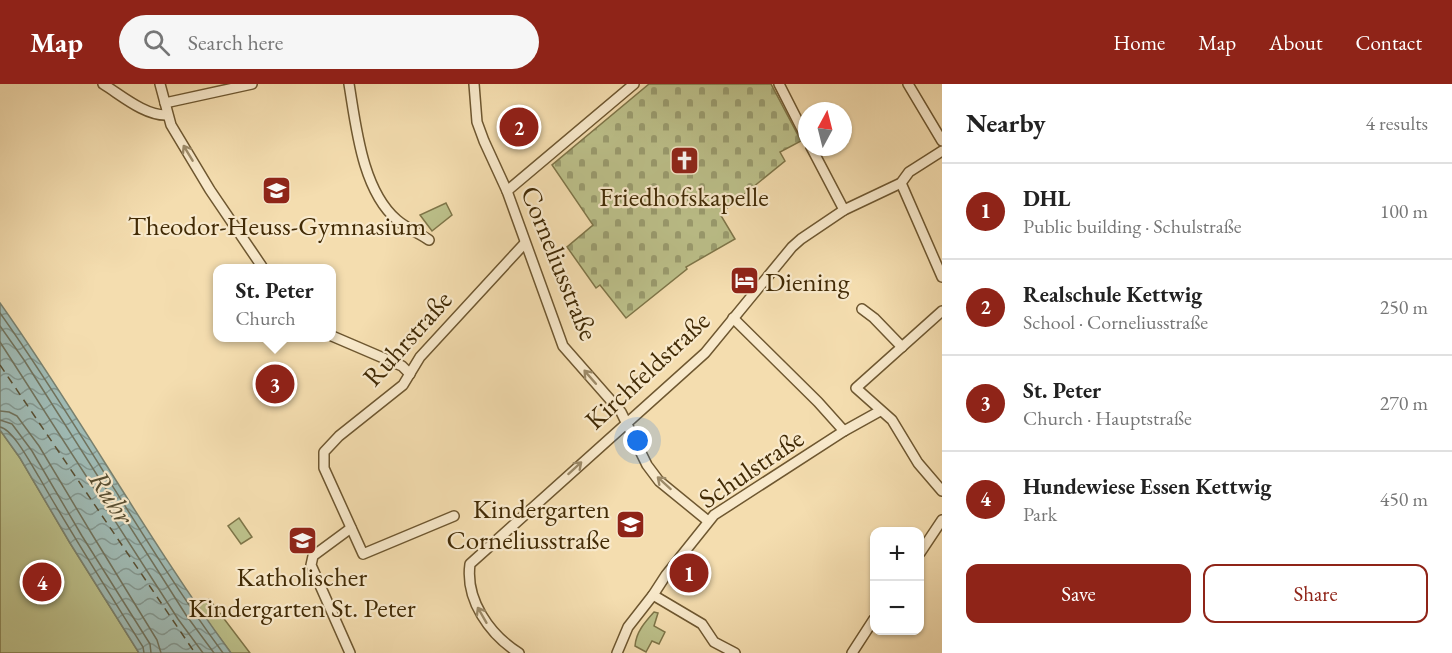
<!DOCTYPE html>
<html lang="en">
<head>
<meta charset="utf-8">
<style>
  body { margin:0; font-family:"EB Garamond",serif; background:#f6f6f6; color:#222 }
  .controls { position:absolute; right:18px; bottom:18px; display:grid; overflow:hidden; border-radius:12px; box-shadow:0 2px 4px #0004 }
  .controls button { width:54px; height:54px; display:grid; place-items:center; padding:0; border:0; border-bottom:2px solid #e0e0e0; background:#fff; color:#222; font:30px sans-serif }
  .compass { position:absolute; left:798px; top:18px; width:54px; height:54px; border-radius:50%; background:#fff; box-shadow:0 2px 4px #0004; rotate:7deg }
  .you { position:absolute; left:638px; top:357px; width:21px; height:21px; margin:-15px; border:4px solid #fff; border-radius:50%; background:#1a73e8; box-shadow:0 0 0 9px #1a73e833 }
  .badge { display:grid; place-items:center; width:39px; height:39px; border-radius:50%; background:#8f2418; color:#fff; font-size:20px; font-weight:700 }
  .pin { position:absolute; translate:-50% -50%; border:3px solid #fff; box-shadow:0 2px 6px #0006 }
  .popup { position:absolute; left:213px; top:180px; width:123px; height:78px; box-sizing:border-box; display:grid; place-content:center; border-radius:12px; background:#fff; filter:drop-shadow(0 2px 4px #0005); font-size:20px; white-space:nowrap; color:#767676 }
  .popup b { font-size:22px; color:#222 }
  .popup::after { content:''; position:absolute; left:50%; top:100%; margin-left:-12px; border:12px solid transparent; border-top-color:#fff }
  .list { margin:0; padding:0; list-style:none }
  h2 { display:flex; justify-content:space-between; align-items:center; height:78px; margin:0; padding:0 24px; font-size:26px }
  h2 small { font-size:20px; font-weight:400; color:#767676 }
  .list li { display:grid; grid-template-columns:39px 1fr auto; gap:18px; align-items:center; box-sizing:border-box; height:96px; padding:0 24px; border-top:2px solid #e0e0e0 }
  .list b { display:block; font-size:22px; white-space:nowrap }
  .list p { margin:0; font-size:20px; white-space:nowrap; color:#767676 }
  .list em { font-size:20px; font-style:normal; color:#767676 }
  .actions { display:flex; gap:12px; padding:18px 24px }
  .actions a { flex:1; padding:14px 0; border:2px solid #8f2418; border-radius:12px; text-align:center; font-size:21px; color:#8f2418 }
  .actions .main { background:#8f2418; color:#fff }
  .icon { flex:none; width:33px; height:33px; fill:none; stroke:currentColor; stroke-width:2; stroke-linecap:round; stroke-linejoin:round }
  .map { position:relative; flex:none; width:942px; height:569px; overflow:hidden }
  header { display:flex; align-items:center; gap:36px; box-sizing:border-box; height:84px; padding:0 30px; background:#8f2418; color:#fff }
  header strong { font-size:28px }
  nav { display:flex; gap:33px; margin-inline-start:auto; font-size:21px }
  .search { width:420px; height:54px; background:#f6f6f6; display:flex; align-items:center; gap:15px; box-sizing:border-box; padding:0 21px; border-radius:33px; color:#767676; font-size:22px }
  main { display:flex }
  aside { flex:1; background:#fff }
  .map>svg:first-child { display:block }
  .green { fill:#bcc08a; stroke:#7e7548; stroke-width:1.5 }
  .cemetery { fill:url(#cemetery-stones); stroke:#7e7548; stroke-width:1.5 }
  .water { fill:url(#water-waves); stroke:#79806e; stroke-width:1.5 }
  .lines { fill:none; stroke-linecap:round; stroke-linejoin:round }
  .shore { stroke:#70725c; stroke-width:1.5 }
  .ferry { stroke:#584e31; stroke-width:1.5; stroke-dasharray:8 6; stroke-linecap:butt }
  .minor-casing { stroke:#6e5730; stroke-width:12 }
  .minor { stroke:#f8e9cb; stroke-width:9 }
  .oneway { stroke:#9c8a68 }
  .labels { text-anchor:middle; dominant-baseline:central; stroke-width:4.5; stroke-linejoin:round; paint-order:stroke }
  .poi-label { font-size:27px; fill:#412a05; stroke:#f8e9cb }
  .street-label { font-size:27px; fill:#412a05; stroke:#f8e9cb }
  .water-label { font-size:28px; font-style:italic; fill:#584e31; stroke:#f8e9cb }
</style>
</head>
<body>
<header>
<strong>Map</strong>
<div class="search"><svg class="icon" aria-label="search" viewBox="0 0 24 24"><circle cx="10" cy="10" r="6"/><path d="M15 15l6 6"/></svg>Search here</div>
<nav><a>Home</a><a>Map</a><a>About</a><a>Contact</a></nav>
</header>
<main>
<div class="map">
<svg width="942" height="569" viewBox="0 0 942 569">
  <defs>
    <pattern id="cemetery-stones" width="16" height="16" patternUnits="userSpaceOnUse" patternTransform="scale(1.5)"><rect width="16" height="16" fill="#bcc08a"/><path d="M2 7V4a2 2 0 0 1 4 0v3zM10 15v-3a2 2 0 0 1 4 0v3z" fill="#9a9c6f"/></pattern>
    <pattern id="water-waves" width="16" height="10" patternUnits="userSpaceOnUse" patternTransform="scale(1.5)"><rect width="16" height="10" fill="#9fbab4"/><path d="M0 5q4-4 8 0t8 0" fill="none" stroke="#839790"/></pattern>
  </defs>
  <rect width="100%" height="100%" fill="#f4ddaf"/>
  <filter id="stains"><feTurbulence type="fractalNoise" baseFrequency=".00333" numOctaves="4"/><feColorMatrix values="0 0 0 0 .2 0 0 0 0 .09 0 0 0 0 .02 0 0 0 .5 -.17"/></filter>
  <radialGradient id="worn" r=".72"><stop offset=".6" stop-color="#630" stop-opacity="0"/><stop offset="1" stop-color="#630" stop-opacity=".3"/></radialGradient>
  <g class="green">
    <path d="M 446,119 L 452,131 L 432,147 L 420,131 Z"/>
    <path d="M 0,346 L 20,374 L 70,459 L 139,569 L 0,569 Z"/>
    <path d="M 239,434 L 252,453 L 241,460 L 228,442 Z"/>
    <path d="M 209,515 L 250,569 L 231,569 L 197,523 Z"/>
    <path d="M 654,528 L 658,529 L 654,542 L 665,548 L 659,560 L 652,557 L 646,568 L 635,562 C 636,548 645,538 654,528 Z"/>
  </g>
  <path class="cemetery" d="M 649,0 L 771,0 L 801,57 L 780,68 L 785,77 L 720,130 L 735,155 L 686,183 L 687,185 L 626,234 L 600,201 L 596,204 L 567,163 L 593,141 L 552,81 Z"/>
  <path class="water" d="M 0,219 C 81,333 148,456 231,569 L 139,569 L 70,459 L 20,374 L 0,346 Z"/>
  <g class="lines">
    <g class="shore">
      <path d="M 0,229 C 79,340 143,460 223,569"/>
      <path d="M 0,242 L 24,276 L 186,531 L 214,569"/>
      <path d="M 0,258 L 178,535 L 203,569"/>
      <path d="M 0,327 L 9,328 L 17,332 L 39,362 L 90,447 L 157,556 L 161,569"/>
      <path d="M 0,336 L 12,340 L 32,367 L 82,452 L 150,560 L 151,569"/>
      <path d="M 0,343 C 13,345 32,382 39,393 C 72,451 108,507 143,563 L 144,569"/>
    </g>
    <path class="ferry" d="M 0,281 L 195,569"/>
    <defs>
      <g id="minor">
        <path d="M 103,0 C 121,11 145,32 167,31"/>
        <path d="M 160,0 L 171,41 L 210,106 L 263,184"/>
        <path d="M 349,0 C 356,42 362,106 397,136 C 406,144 419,149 429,156"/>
        <path d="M 474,0 L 477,38 L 484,57 L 507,107 L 563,262 L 621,328 L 647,381 L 659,397 L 708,437"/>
        <path d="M 779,0 L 807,55"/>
        <path d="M 908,0 L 942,57"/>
        <path d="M 165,19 L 252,0"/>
        <path d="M 811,63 L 844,126"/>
        <path d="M 901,99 L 942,193"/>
        <path d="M 507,107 L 634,0"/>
        <path d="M 862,225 L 874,234 L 902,263"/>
        <path d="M 942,227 L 856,304 L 892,336 L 918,379 L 942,407"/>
        <path d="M 733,234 L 818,318 L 844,347"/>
        <path d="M 332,252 L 402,282 L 410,290"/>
        <path d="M 454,432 L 363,470 L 324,384 L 324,368 L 339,352 L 403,301 L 420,273 L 525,159"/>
        <path d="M 920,469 L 942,436"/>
        <path d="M 653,511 L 702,540 L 714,558 L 735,569"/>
        <path d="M 350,569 L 311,481 L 313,472 L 351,444"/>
        <path d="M 519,569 C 490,551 465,516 470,480 L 705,269 L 792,163 L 801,155 L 844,126 L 901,99 L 909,88 L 942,67"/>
        <path d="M 617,569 L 628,543 L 653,511 L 666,491 L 714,431 L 844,347 L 880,327"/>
        <path d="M 852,569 L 874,535"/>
      </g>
    </defs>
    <use href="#minor" class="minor-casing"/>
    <use href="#minor" class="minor"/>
  </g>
  <defs><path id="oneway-shaft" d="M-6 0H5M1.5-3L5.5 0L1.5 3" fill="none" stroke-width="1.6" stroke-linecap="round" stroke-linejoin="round" transform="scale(1.5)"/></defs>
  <g class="oneway">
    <use href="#oneway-shaft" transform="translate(188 69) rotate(-121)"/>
    <use href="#oneway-shaft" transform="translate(590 293) rotate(-131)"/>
    <use href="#oneway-shaft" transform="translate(575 384) rotate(-42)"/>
    <use href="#oneway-shaft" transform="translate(664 399) rotate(-138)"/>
    <use href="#oneway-shaft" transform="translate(482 531) rotate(-120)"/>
  </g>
  <defs>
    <symbol id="church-square" viewBox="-11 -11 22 22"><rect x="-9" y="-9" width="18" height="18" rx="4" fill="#8f2418" stroke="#f8e9cb"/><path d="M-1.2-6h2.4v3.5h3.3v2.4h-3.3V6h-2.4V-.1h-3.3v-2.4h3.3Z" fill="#fff"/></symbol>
    <symbol id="school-square" viewBox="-11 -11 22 22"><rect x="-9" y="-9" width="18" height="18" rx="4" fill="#8f2418" stroke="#f8e9cb"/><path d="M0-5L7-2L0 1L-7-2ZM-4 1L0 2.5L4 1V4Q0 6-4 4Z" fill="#fff"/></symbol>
    <symbol id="hotel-square" viewBox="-11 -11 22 22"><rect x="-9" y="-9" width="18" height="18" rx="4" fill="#8f2418" stroke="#f8e9cb"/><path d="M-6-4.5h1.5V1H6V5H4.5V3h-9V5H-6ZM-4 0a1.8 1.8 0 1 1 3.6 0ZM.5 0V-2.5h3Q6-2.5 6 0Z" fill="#fff"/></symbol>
  </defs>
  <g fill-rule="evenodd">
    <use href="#church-square" x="668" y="60" width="33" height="33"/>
    <use href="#school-square" x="260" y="90" width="33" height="33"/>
    <use href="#hotel-square" x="728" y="180" width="33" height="33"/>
    <use href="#school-square" x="614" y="424" width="33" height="33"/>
    <use href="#school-square" x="286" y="440" width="33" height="33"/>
  </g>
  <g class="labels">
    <g class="poi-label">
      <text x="684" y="112">Friedhofskapelle</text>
      <text x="277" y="141">Theodor-Heuss-Gymnasium</text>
      <text x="765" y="197" text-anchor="start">Diening</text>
      <text x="610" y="424" text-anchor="end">Kindergarten<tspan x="610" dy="31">Corneliusstraße</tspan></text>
      <text x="302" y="492">Katholischer<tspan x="302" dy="31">Kindergarten St. Peter</tspan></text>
    </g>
    <g class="street-label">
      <text transform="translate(560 179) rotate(68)">Corneliusstraße</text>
      <text transform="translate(407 254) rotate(-48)">Ruhrstraße</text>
      <text transform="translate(647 286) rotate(-43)">Kirchfeldstraße</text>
      <text transform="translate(751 384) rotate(-34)">Schulstraße</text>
    </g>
    <g class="water-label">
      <text transform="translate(112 413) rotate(57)">Ruhr</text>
    </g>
  </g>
  <rect width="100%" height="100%" filter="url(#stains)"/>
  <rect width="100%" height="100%" fill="url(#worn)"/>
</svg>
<div class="controls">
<button>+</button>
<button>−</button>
</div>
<svg class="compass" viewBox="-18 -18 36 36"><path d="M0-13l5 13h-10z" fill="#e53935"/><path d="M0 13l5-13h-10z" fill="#767676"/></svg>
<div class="you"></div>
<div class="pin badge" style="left:689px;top:489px">1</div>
<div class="pin badge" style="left:519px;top:43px">2</div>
<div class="pin badge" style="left:275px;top:300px">3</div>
<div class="popup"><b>St. Peter</b>Church</div>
<div class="pin badge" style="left:42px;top:498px">4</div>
</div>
<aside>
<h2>Nearby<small>4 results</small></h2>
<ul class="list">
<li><span class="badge">1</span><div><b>DHL</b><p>Public building · Schulstraße</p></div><em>100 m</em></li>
<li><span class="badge">2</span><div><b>Realschule Kettwig</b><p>School · Corneliusstraße</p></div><em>250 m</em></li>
<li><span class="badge">3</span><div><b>St. Peter</b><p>Church · Hauptstraße</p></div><em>270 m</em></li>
<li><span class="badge">4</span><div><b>Hundewiese Essen Kettwig</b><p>Park</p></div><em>450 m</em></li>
</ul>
<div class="actions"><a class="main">Save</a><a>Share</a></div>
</aside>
</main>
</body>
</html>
